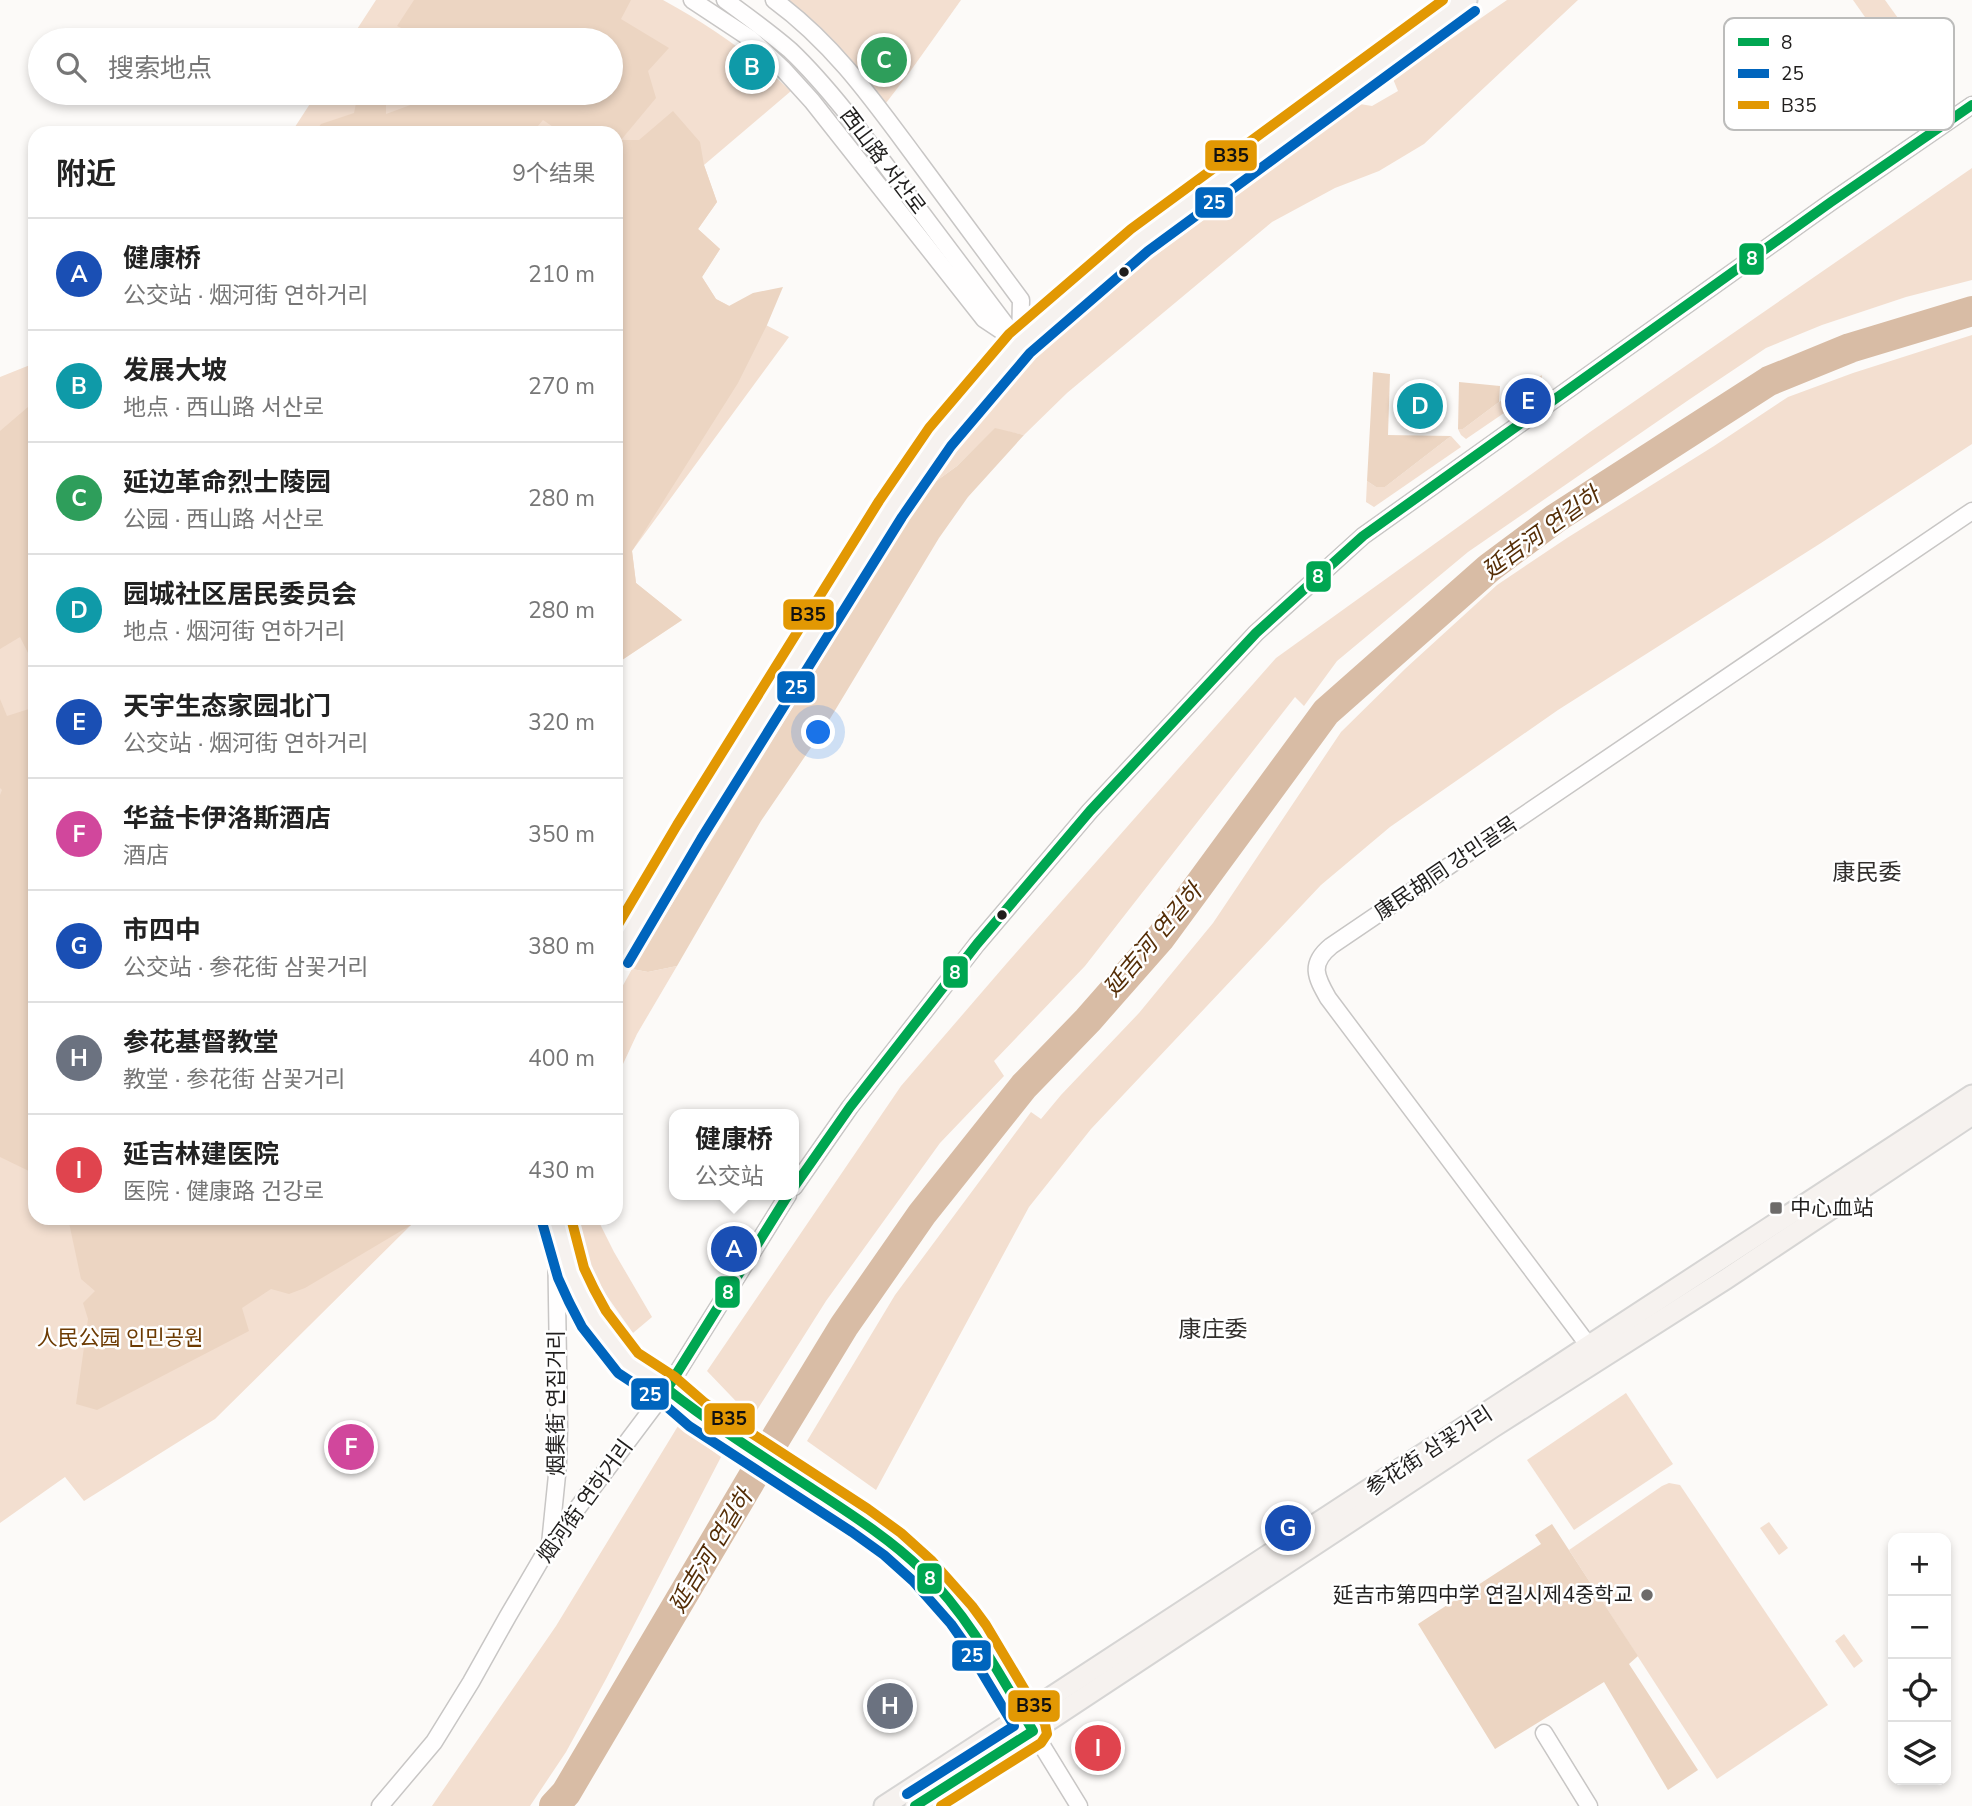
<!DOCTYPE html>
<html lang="zh">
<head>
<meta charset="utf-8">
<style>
  body { margin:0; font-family:"Nunito Sans","Noto Sans SC","Noto Sans KR",sans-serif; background:#f6f6f6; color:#222 }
  .controls { position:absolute; right:21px; bottom:21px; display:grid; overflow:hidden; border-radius:14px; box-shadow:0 4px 10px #0003 }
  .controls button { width:63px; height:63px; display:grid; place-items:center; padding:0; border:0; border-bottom:2px solid #e0e0e0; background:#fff; color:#222; font:35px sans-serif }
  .you { position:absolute; left:819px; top:733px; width:24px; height:24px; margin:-18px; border:5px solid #fff; border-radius:50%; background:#1a73e8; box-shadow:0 0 0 10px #1a73e833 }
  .badge { display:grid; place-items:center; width:46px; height:46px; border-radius:50%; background:#6d6b6a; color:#fff; font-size:23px; font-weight:700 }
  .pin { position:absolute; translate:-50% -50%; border:4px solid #fff; box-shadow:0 2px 7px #0006 }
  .popup { position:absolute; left:669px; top:1109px; width:130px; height:91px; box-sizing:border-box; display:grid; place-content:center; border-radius:14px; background:#fff; filter:drop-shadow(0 2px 5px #0005); font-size:23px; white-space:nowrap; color:#767676 }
  .popup b { font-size:26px; color:#222 }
  .popup::after { content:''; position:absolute; left:50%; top:100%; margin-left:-14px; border:14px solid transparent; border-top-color:#fff }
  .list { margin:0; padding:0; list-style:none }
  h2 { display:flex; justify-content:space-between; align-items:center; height:91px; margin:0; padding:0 28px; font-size:30px }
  h2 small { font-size:23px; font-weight:400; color:#767676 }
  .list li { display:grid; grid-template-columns:46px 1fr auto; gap:21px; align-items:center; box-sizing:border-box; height:112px; padding:0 28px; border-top:2px solid #e0e0e0 }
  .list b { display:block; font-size:26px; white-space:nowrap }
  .list p { margin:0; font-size:23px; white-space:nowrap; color:#767676 }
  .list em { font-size:23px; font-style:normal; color:#767676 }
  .icon { flex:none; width:38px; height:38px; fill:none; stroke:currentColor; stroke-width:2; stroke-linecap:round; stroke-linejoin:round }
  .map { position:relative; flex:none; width:1972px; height:1806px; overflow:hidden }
  .search { position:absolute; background:#fff; box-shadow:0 4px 10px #0003; left:28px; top:28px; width:595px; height:77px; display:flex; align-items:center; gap:18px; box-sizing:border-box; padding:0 24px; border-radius:38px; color:#767676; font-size:26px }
  .panel { position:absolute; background:#fff; box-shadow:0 4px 10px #0003; left:28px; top:126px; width:595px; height:1099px; border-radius:21px }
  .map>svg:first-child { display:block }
  .green { fill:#f3dfd0 }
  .forest { fill:#ecd5c2 }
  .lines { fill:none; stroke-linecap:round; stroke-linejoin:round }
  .river { stroke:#d8bca5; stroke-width:30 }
  .minor-casing { stroke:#c8c6c5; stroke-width:19 }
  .major-casing { stroke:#d6d5d4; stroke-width:23 }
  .minor { stroke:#fffefe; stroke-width:16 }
  .major { stroke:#f6f2ef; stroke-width:19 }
  .bus-1-casing { stroke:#fff; stroke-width:16 }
  .bus-2-casing { stroke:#fff; stroke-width:16 }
  .bus-3-casing { stroke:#fff; stroke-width:16 }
  .bus-1 { stroke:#00a651; stroke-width:10 }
  .bus-2 { stroke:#0065bd; stroke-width:10 }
  .bus-3 { stroke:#e29803; stroke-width:10 }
  .bus-dot { fill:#201e1d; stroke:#fff; stroke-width:2.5 }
  .poi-dot { fill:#6d6b6a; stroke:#fff; stroke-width:2.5 }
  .labels { text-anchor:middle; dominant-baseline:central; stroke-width:5; stroke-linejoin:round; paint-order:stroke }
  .street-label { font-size:21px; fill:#201e1d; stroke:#fff }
  .poi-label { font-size:21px; fill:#201e1d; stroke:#fff; text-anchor:start }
  .park-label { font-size:21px; fill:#6c3a02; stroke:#fff }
  .water-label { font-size:23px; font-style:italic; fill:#552e07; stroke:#fff }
  .neighbourhood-label { font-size:23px; fill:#312e2c; stroke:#fff }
  .key { fill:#fff; stroke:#bcbcbb; stroke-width:2 }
  .key-label { font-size:19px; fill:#201e1d }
  .line-badge { stroke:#fff; stroke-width:2.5 }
  .badge-label { font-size:19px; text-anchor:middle; font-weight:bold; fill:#fff }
  .pale-badge-label { font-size:19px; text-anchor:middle; font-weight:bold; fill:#111 }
</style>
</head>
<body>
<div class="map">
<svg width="1972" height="1806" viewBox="0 0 1972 1806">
  <rect width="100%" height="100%" fill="#fcfaf8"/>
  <g class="green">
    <path d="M 376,0 L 663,0 C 711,26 750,54 791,91 L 704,165 L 717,202 L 698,229 L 720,249 L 702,277 L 716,299 L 789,337 L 632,551 L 636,583 L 682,620 L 616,664 L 616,133 L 291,133 L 317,93 L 611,93 L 611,40 L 350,40 Z"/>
    <path d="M 780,0 L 961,0 L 909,73 L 886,103 L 830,39 L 802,15 Z"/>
    <path d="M 1507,0 L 1578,0 L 1424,144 L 1379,171 L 1335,188 L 1272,222 L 1067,393 L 1024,435 L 995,429 L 957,466 L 928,487 C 961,445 993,400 1030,361 C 1053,338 1077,316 1102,295 L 1360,104 L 1372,106 L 1398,91 L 1393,79 Z"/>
    <path d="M 1853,0 L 1885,0 L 1918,46 L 1896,61 Z"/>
    <path d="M 1972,168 L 1972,280 L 1906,297 L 1822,325 L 1766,348 L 1690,399 L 1468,552 L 1337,661 L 1304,706 L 1295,697 L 1085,966 L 994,1061 L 1004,1076 L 940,1143 L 826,1301 L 752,1418 L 707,1371 L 901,1086 L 1007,963 L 1276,658 L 1590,432 Z"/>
    <path d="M 1972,335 L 1972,444 L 1821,543 L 1558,710 L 1390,827 L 1321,885 L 1091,1129 L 1029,1207 L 876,1490 L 807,1441 L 895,1295 L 1031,1112 L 1041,1119 L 1061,1095 L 1139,1013 L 1213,923 L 1341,732 L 1406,668 L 1497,585 L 1567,538 L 1714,446 L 1788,397 L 1853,373 Z"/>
    <path d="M 35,363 L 35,1218 L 423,1218 L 411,1225 L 215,1419 L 84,1501 L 65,1477 L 0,1523 L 0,377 Z"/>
    <path d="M 1542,375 L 1542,387 L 1466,439 L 1461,435 L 1458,429 L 1463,429 L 1499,402 Z"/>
    <path d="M 1451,436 L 1461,447 L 1374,507 L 1366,502 L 1367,481 L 1376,487 L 1385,487 Z"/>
    <path d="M 677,966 L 637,1034 L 616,1079 L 616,998 L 632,969 L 648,972 Z"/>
    <path d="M 578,1218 L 597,1218 L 614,1252 L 652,1317 L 633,1333 L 592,1275 L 581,1242 Z"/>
    <path d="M 1626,1393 L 1673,1464 L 1574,1530 L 1527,1460 Z"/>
    <path d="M 678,1426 L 721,1457 L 606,1679 L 566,1752 L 530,1806 L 432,1806 L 556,1626 Z"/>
    <path d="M 1669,1483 L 1680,1485 L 1828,1705 L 1717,1779 L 1569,1550 L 1662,1486 Z"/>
    <path d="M 1769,1522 L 1788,1548 L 1779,1555 L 1760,1528 Z"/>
    <path d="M 1844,1634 L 1863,1661 L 1854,1668 L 1835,1641 Z"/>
  </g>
  <g class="forest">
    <path d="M 414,0 L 631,0 L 621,19 L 669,48 L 648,71 L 656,98 L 621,140 L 639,140 L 673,111 L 700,142 L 704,165 L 717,202 L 698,229 L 720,249 L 702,277 L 716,299 L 729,306 L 753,293 L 783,287 L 767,325 L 738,383 L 632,551 L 636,583 L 682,620 L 616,664 L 616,133 L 562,133 L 543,120 L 532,133 L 314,133 L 321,124 L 354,113 L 358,93 L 386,93 L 386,114 L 424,100 L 427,93 L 611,93 L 611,40 L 426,40 L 397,26 Z"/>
    <path d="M 1373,372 L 1390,374 L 1388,435 L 1451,436 L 1385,487 L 1376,487 L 1367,481 Z"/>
    <path d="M 1459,382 L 1500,386 L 1499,402 L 1463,429 L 1458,429 Z"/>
    <path d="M 35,401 L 35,667 L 20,637 L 0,649 L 0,431 Z"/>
    <path d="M 995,428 L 1024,435 L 968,497 L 939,538 L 825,727 L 761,821 L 677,966 L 648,972 L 632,969 L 928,487 L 957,466 Z"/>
    <path d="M 0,699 L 7,716 L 35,707 L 35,1174 L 0,1157 L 0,795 L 2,790 L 0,788 Z"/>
    <path d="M 68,1218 L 414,1218 L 411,1225 L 305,1288 L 289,1294 L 271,1289 L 242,1308 L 249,1331 L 97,1410 L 76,1404 L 88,1319 L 83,1303 L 95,1291 L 81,1279 Z"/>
    <path d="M 1552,1524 L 1638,1656 L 1629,1664 L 1698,1770 L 1668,1790 L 1604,1682 L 1495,1749 L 1418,1624 L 1541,1544 L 1535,1535 Z"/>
  </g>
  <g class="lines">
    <path class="river" d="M 554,1806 L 566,1793 L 777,1436 L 844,1326 L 922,1214 L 1024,1086 L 1088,1020 L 1161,937 L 1326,712 L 1489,568 L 1556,518 L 1769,381 L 1850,348 L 1972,311"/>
    <defs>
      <g id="minor">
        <path d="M 692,0 L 751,39 L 782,68 L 812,101 L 984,319 L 1020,343"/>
        <path d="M 725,0 C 747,16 769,32 790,50 C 810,69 828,90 845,111 L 1012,333"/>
        <path d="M 774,0 C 833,43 873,100 916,158 C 951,205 986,253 1021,300 L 1020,343"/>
        <path d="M 794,1187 L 850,1107 L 977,944 L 1090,811 L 1256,633 L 1363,536 L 1831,202 L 1972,105"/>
        <path d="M 1589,1346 L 1328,998 C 1316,977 1309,964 1331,946 L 1972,511"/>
        <path d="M 550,1544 L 558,1465 L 559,1427 L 556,1234"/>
        <path d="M 1033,1731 L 1079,1806"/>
        <path d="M 1544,1733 L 1589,1806"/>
        <path d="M 380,1806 L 434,1742 L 471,1682 L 508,1616 L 549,1546 L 667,1389 L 788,1195"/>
      </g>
      <g id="major">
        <path d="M 616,956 L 689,832 L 890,509 L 940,437 L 1020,343 L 1139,240 L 1467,0"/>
        <path d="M 556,1218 L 571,1273 L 581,1295 L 594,1319 L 628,1363 L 667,1389 L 697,1414 L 860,1520 L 893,1544 L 923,1571 L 962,1615 L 975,1633 L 1029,1725"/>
        <path d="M 884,1806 L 1972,1095"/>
        <path d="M 915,1806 L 1033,1731 L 1492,1428 L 1726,1279 L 1972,1115"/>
      </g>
    </defs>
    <use href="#minor" class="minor-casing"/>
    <use href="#major" class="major-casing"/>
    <use href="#minor" class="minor"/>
    <use href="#major" class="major"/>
    <defs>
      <g id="bus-1">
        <path d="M 794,1187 L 850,1107 L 977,944 L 1090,811 L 1256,633 L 1363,536 L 1831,202 L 1972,105"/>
        <path d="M 667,1389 C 713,1425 762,1456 811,1488 C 849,1513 889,1538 922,1570 C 969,1616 1000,1675 1033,1731 L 915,1806"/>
        <path d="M 667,1389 L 788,1195"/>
      </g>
      <g id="bus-2">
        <path d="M 628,963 L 701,839 L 902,517 L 951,446 L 1030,353 L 1148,251 L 1475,11"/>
        <path d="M 542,1222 L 558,1278 L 569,1302 L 582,1327 L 618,1373 L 659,1400 L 689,1426 L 852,1532 L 884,1555 L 913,1581 L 951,1624 L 963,1641 L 1014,1726 L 907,1794"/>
      </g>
      <g id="bus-3">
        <path d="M 616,928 L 677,825 L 879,501 L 929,428 L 1009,334 L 1131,229 L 1443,0"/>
        <path d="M 571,1218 L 584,1268 L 594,1289 L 606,1311 L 638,1353 L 675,1377 L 705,1403 L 868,1509 L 901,1533 L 932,1561 L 972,1606 L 986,1625 L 1045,1724 L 1047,1734 L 1041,1743 L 941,1806"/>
      </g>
    </defs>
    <use href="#bus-1" class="bus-1-casing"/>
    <use href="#bus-2" class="bus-2-casing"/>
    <use href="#bus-3" class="bus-3-casing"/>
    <use href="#bus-1" class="bus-1"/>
    <use href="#bus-2" class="bus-2"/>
    <use href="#bus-3" class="bus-3"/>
  </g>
  <g class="bus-dot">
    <circle cx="1124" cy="272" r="6"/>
    <circle cx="1002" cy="915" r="6"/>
  </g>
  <g class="poi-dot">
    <rect x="1769" y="1201" width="14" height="14" rx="3.5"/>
    <circle cx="1647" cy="1595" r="7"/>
  </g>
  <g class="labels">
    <g class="street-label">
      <text transform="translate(883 161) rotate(53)">西山路 서산로</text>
      <text transform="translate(1446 868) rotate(-34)">康民胡同 강민골목</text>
      <text transform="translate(556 1403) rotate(-90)">烟集街 연집거리</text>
      <text transform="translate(1429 1451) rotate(-33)">参花街 삼꽃거리</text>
      <text transform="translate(585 1501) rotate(-54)">烟河街 연하거리</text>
    </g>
    <g class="poi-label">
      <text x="1790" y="1208">中心血站</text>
      <text x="1633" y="1595" text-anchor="end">延吉市第四中学 연길시제4중학교</text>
    </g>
    <g class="park-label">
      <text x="120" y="1338">人民公园 인민공원</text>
    </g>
    <g class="water-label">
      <text transform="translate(1541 533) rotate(-36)">延吉河 연길하</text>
      <text transform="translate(1153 940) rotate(-50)">延吉河 연길하</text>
      <text transform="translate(711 1551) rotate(-59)">延吉河 연길하</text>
    </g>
    <g class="neighbourhood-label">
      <text x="1867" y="872">康民委</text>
      <text x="1213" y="1329">康庄委</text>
    </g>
  </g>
  <rect x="1724" y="18" width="230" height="112" rx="10" class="key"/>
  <rect x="1738" y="38" width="31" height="8" fill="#00a651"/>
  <rect x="1738" y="69" width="31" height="9" fill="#0065bd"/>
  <rect x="1738" y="101" width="31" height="8" fill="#e29803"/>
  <g class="key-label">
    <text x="1781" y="49">8</text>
    <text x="1781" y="80">25</text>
    <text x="1781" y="112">B35</text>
  </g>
  <g class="line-badge">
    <rect x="1204" y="139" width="54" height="33" rx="7" fill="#e29803"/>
    <rect x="1194" y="186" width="40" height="33" rx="7" fill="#0065bd"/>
    <rect x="1738" y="242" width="27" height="34" rx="7" fill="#00a651"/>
    <rect x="1305" y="560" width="27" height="33" rx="7" fill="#00a651"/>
    <rect x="782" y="598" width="53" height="33" rx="7" fill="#e29803"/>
    <rect x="776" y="670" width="40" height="34" rx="7" fill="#0065bd"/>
    <rect x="942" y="955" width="27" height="34" rx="7" fill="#00a651"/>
    <rect x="714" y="1275" width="27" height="34" rx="7" fill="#00a651"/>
    <rect x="630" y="1377" width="40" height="34" rx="7" fill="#0065bd"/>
    <rect x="703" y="1402" width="53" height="34" rx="7" fill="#e29803"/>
    <rect x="916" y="1562" width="27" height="33" rx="7" fill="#00a651"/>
    <rect x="951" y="1639" width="41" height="33" rx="7" fill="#0065bd"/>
    <rect x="1007" y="1689" width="54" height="34" rx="7" fill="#e29803"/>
  </g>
  <g class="badge-label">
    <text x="1214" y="209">25</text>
    <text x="1752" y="265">8</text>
    <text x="1318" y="583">8</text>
    <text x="796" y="694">25</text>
    <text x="955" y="979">8</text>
    <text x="728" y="1299">8</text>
    <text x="650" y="1401">25</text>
    <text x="930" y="1585">8</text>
    <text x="972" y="1662">25</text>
  </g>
  <g class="pale-badge-label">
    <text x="1231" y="162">B35</text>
    <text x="808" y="621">B35</text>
    <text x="729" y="1425">B35</text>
    <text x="1034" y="1712">B35</text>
  </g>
</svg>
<div class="controls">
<button>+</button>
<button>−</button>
<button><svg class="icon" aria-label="locate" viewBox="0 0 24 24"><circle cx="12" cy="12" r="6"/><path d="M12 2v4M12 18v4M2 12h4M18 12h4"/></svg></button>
<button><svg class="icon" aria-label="layers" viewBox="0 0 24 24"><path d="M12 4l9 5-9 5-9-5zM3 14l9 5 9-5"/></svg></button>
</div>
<div class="you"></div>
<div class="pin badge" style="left:734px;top:1249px;background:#1a4fb4">A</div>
<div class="popup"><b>健康桥</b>公交站</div>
<div class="pin badge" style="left:752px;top:67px;background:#0f9aa8">B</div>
<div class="pin badge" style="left:884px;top:60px;background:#2e9e5b">C</div>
<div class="pin badge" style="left:1420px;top:406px;background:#0f9aa8">D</div>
<div class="pin badge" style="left:1528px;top:401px;background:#1a4fb4">E</div>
<div class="pin badge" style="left:351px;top:1447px;background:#d1479c">F</div>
<div class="pin badge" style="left:1288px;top:1528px;background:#1a4fb4">G</div>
<div class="pin badge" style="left:890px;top:1706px;background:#6b7280">H</div>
<div class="pin badge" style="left:1098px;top:1748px;background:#e0444e">I</div>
<div class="search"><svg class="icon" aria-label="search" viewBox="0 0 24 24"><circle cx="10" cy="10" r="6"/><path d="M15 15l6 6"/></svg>搜索地点</div>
<section class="panel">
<h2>附近<small>9个结果</small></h2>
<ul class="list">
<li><span class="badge" style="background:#1a4fb4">A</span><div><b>健康桥</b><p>公交站 · 烟河街 연하거리</p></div><em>210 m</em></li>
<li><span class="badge" style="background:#0f9aa8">B</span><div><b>发展大坡</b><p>地点 · 西山路 서산로</p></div><em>270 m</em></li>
<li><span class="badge" style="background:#2e9e5b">C</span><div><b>延边革命烈士陵园</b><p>公园 · 西山路 서산로</p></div><em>280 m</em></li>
<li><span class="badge" style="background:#0f9aa8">D</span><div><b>园城社区居民委员会</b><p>地点 · 烟河街 연하거리</p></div><em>280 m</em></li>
<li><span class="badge" style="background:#1a4fb4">E</span><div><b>天宇生态家园北门</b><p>公交站 · 烟河街 연하거리</p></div><em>320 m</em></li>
<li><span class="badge" style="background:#d1479c">F</span><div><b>华益卡伊洛斯酒店</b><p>酒店</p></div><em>350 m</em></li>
<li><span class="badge" style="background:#1a4fb4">G</span><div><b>市四中</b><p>公交站 · 参花街 삼꽃거리</p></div><em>380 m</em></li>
<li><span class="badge" style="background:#6b7280">H</span><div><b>参花基督教堂</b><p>教堂 · 参花街 삼꽃거리</p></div><em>400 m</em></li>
<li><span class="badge" style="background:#e0444e">I</span><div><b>延吉林建医院</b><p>医院 · 健康路 건강로</p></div><em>430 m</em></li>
</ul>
</section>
</div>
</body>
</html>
